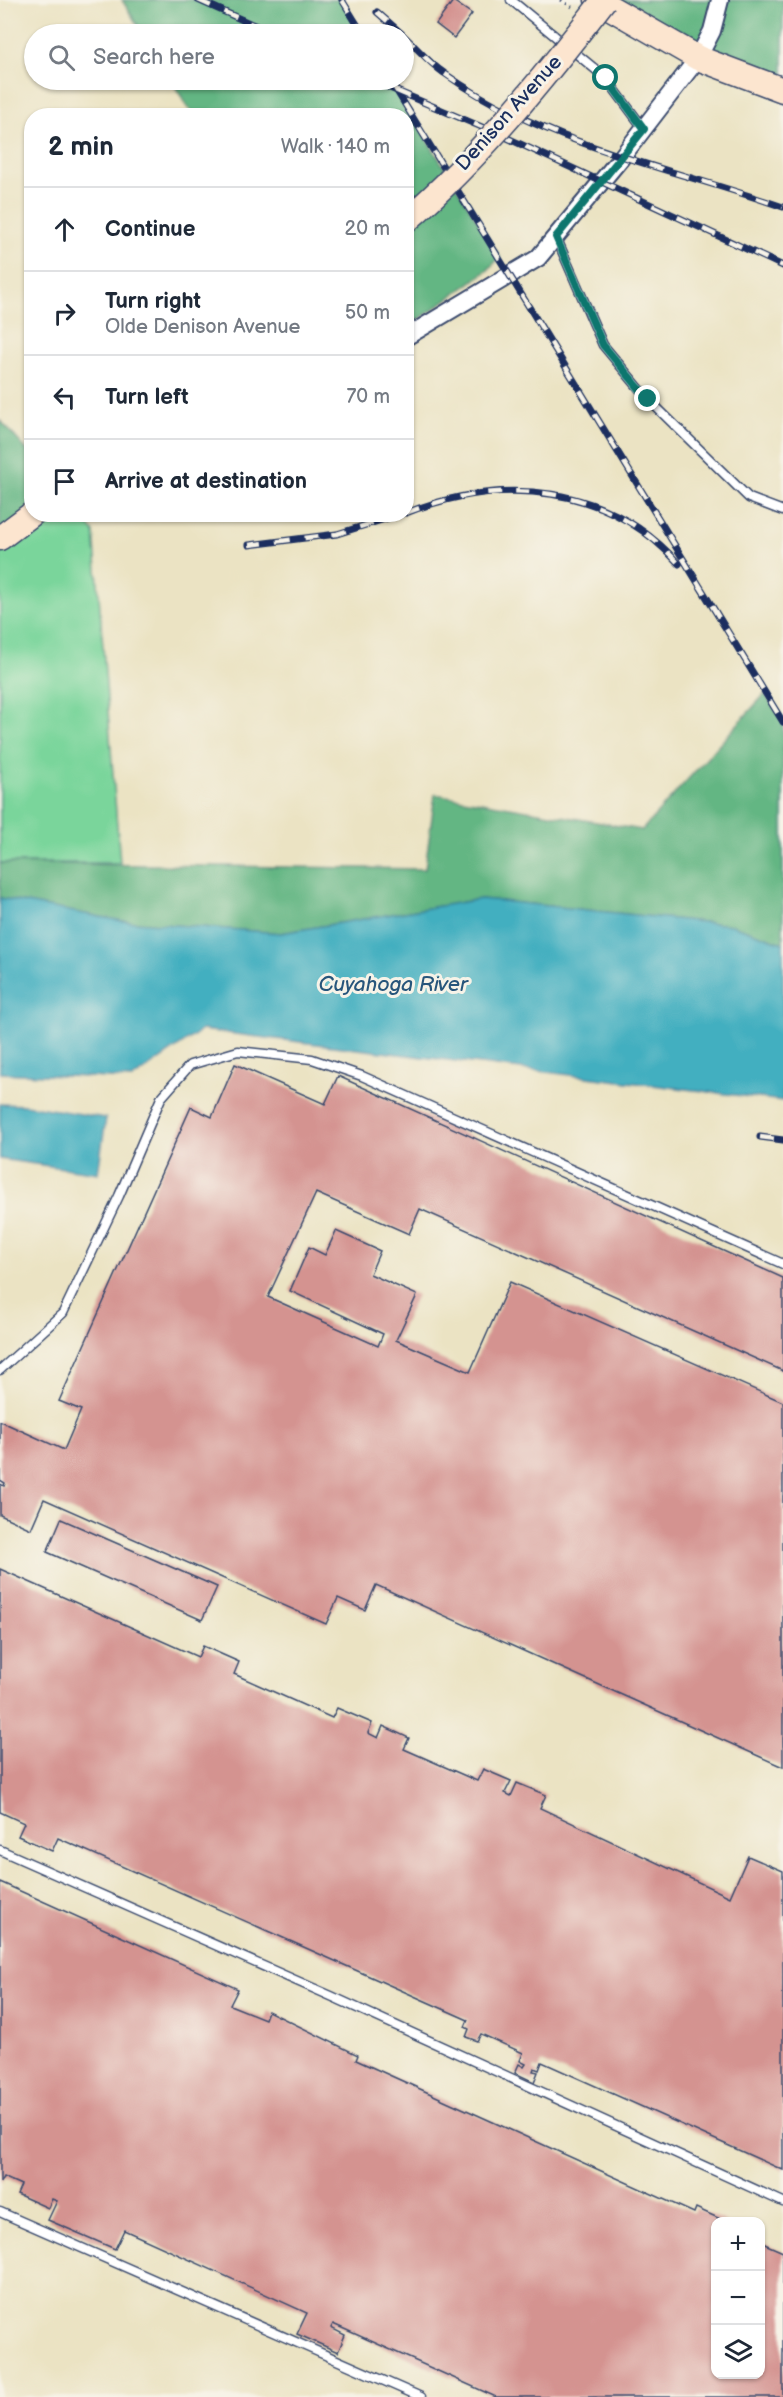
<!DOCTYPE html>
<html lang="en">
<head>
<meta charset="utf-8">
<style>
  body { margin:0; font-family:"Balsamiq Sans",sans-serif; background:#f6f6f7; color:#1f2937 }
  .controls { position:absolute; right:18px; bottom:18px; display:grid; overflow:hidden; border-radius:12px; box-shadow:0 2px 4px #0004 }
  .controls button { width:54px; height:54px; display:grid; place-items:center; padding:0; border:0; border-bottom:2px solid #e0e1e3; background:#fff; color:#1f2937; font:30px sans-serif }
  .stop { position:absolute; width:18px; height:18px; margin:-14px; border:4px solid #0f766e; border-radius:50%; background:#fff }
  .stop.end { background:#0f766e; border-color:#fff; box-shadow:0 2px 6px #0008 }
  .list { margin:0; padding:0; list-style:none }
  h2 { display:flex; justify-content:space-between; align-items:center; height:78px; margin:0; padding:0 24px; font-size:26px }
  h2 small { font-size:20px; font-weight:400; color:#747a83 }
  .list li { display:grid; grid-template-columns:39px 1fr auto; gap:18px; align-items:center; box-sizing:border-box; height:84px; padding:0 24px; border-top:2px solid #e0e1e3 }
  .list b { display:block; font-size:22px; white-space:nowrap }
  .list p { margin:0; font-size:20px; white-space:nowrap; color:#747a83 }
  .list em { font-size:20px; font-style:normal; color:#747a83 }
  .icon { flex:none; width:33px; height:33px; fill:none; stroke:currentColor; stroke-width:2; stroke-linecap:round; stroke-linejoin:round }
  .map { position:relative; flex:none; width:783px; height:2397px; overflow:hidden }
  .search { position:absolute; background:#fff; box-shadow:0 2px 4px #0004; left:24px; top:24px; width:390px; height:66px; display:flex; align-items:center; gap:15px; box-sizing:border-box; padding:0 21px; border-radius:33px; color:#747a83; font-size:22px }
  .panel { position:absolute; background:#fff; box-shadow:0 2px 4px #0004; left:24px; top:108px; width:390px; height:414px; border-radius:24px }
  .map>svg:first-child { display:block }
  .green { fill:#7ad59b; stroke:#4a827c; stroke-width:1.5 }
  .forest { fill:#63b683; stroke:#3f7270; stroke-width:1.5 }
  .water { fill:#42afc0; stroke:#2e6f8f; stroke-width:1.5 }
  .building { fill:#d49390 }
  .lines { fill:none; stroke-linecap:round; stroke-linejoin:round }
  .lane-casing { stroke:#3a4a6d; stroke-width:11 }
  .street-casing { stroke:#3a4a6d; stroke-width:20 }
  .secondary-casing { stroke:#3a4a6d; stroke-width:27 }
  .path { stroke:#3a4a6d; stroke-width:3; stroke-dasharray:1.5 4.5; stroke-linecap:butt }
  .lane { stroke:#fff; stroke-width:8 }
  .street { stroke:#fff; stroke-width:16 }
  .secondary { stroke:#fce5cf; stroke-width:24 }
  .rail-casing { stroke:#1b2f5e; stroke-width:7 }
  .rail { stroke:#f7f3e8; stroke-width:4.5; stroke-dasharray:14; stroke-linecap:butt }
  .secondary-bridge-casing { stroke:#3a4a6d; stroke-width:27; stroke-linecap:butt }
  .secondary-bridge { stroke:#fce5cf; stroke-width:24 }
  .route { stroke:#0f766e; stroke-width:8 }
  .labels { text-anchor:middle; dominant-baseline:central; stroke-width:6; stroke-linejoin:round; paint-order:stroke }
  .street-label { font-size:20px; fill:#1b2f5e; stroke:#f7f3e8 }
  .water-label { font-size:21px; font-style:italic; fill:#27557b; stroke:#f7f3e8 }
</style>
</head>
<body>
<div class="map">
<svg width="783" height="2397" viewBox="0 0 783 2397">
  <rect width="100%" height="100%" fill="#f7f3e8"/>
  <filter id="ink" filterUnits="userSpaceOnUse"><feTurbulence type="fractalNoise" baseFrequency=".0167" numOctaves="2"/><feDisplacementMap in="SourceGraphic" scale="12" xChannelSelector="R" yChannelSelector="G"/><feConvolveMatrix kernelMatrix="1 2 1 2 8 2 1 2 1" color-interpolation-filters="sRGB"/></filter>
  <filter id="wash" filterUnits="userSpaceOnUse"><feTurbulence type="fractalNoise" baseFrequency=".008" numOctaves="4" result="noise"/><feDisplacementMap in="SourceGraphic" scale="24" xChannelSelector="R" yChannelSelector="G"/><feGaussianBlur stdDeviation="1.35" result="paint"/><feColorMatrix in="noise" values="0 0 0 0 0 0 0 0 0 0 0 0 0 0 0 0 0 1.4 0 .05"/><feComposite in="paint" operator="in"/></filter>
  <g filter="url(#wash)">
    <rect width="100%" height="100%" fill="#ebe3c3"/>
    <path class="green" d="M 31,514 L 80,515 L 94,532 L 120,863 L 0,863 L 0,538 Z"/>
    <g class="forest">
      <path d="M 122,0 L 342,0 L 363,34 L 143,34 Z"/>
      <path d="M 604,0 L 783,0 L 783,90 Z"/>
      <path d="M 171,80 L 390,80 L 500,257 L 488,270 L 407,328 L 406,116 L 193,115 Z"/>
      <path d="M 0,420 L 32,456 L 31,514 L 0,538 Z"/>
      <path d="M 765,694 L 783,722 L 783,943 L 732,925 L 481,899 L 281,933 L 122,921 L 0,898 L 0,863 L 425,869 L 435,794 L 642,830 Z"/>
    </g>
    <g class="water">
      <path d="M 0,898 L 122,921 L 281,933 L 481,899 L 732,925 L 783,943 L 783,1101 L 202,1030 L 132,1079 L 0,1073 Z"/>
      <path d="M 0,1104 L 25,1105 L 106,1118 L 98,1173 L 0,1159 Z"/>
    </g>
    <g id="blocks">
      <g class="building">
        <path d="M 453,1 L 472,14 L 454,38 L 436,24 Z"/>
        <path d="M 235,1064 L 325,1104 L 338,1076 L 783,1278 L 783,1371 L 420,1209 L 409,1234 L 316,1193 L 268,1297 L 378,1346 L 383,1334 L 290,1291 L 309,1247 L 325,1255 L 336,1231 L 380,1251 L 370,1274 L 417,1295 L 396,1340 L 470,1372 L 510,1282 L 783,1402 L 783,1767 L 376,1585 L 365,1610 L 338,1598 L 326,1624 L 44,1499 L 31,1529 L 0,1515 L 0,1484 L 4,1486 L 5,1483 L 0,1480 L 0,1421 L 64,1450 L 81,1410 L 59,1401 L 191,1107 L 212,1117 Z"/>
        <path d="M 61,1519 L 217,1587 L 202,1620 L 47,1552 Z"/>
        <path d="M 0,1569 L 198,1657 L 203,1646 L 239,1662 L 234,1674 L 332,1718 L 337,1708 L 372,1723 L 368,1733 L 378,1738 L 383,1726 L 409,1738 L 404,1749 L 477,1781 L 483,1769 L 511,1781 L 505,1793 L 511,1796 L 517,1783 L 546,1795 L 540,1808 L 730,1897 L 748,1856 L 783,1871 L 783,2170 L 542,2062 L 539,2070 L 534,2068 L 533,2071 L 538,2072 L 534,2082 L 515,2073 L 519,2064 L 524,2067 L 526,2064 L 520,2061 L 523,2053 L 481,2034 L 477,2041 L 466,2037 L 469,2029 L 465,2027 L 468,2020 L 58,1838 L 52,1851 L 18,1836 L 24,1823 L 0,1812 Z"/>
        <path d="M 0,1882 L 238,1989 L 230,2005 L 265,2019 L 268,2011 L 358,2055 L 356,2060 L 694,2213 L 696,2208 L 727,2222 L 716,2222 L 716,2374 L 760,2374 L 760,2242 L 783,2252 L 783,2397 L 496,2397 L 333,2324 L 331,2328 L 345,2335 L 338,2352 L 297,2334 L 307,2313 L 124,2230 L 115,2249 L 48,2220 L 57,2201 L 52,2199 L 48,2208 L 17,2194 L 21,2185 L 3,2177 L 0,2183 Z"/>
      </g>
    </g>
  </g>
  <g filter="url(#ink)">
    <use href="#blocks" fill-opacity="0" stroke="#3a4a6d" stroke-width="1.5"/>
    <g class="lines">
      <defs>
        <g id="lane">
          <path d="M 511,0 L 606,78 L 644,129"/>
          <path d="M 556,237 L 603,345 L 648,399 L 749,498 L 783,511"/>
          <path d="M 0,1370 L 63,1313 L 119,1196 L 161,1098 L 190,1065 L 238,1051 L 312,1059 L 362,1076 L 783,1264"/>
          <path d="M 0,1850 L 331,1996 L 783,2202"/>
          <path d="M 0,2212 L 421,2397"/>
        </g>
        <path id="street" d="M 406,337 L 538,258 L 621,158 L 698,58 L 712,31 L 720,0"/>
        <g id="secondary">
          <path d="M 597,0 L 698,58 L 783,90"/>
          <path d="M 0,538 L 32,514"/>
        </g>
      </defs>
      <use href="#lane" class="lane-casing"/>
      <use href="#street" class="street-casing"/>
      <use href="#secondary" class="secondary-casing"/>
      <path class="path" d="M 561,0 L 572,7"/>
      <use href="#lane" class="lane"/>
      <use href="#street" class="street"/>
      <use href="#secondary" class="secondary"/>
      <defs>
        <g id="rail">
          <path d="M 198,0 L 274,34"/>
          <path d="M 342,0 L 363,34"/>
          <path d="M 377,12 L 402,34"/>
          <path d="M 404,36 C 417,48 429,63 444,73 C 545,145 669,167 783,207"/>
          <path d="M 371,80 L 503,136 L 783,266"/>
          <path d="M 390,80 L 783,722"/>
          <path d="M 406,513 C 502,475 608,484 679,564"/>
          <path d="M 249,545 L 337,534 L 401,514"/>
          <path d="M 760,1137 L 783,1140"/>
        </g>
      </defs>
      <use href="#rail" class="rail-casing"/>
      <use href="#rail" class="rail"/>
      <defs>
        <path id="secondary-bridge" d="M 406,221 C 481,156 544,78 604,0"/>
      </defs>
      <use href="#secondary-bridge" class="secondary-bridge-casing"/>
      <use href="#secondary-bridge" class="secondary-bridge"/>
    </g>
  </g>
  <g class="lines" filter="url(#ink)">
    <path class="route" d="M 606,78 L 644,129 L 556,237 L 603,345 L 648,399"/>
  </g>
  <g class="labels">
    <g class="street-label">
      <text transform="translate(509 113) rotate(-48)">Denison Avenue</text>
    </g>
    <g class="water-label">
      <text x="393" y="984">Cuyahoga River</text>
    </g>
  </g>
</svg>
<div class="controls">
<button>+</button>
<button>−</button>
<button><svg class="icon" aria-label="layers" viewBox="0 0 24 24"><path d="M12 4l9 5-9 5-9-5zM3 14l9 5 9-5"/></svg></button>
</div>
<div class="stop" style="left:606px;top:78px"></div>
<div class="stop end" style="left:648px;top:399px"></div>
<div class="search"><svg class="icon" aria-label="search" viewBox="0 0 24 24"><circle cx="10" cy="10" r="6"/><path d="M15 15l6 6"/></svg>Search here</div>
<section class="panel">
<h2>2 min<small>Walk · 140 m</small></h2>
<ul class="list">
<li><svg class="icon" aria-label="ahead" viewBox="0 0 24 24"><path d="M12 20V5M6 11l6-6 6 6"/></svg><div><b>Continue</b></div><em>20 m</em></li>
<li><svg class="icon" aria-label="right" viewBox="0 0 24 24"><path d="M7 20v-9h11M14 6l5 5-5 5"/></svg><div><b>Turn right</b><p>Olde Denison Avenue</p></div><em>50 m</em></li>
<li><svg class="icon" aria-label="left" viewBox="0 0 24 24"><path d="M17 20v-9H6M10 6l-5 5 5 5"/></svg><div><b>Turn left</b></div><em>70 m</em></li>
<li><svg class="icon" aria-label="arrive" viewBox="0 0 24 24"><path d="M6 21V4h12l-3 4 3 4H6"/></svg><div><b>Arrive at destination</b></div></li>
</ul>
</section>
</div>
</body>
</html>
